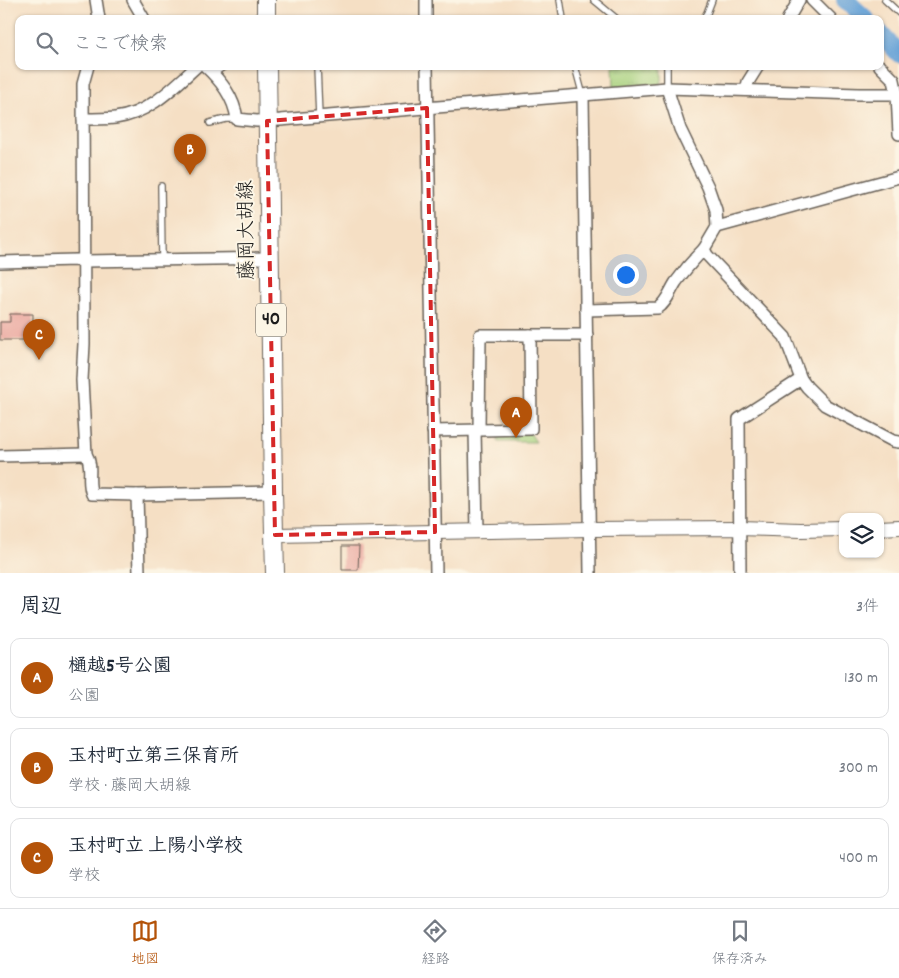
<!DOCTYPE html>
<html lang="ja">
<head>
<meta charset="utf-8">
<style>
  body { margin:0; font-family:Dekko,"Klee One",sans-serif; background:#f6f6f7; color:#1f2937 }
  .controls { position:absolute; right:15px; bottom:15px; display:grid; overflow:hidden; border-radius:10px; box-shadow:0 1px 4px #0004 }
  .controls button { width:45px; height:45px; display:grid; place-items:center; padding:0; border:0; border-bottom:1px solid #e0e1e3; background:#fff; color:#1f2937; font:25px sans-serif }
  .you { position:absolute; left:625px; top:274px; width:18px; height:18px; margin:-12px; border:4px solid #fff; border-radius:50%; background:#1a73e8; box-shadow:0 0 0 8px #1a73e833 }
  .badge { display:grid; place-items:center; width:32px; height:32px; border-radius:50%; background:#b45309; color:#fff; font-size:16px; font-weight:700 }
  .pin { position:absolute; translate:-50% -41px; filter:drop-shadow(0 1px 2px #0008) }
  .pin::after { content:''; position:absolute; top:26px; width:18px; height:15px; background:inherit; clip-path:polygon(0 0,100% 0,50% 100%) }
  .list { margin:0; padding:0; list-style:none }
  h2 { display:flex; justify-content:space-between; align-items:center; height:65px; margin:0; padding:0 20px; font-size:21px }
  h2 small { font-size:16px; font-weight:400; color:#747a83 }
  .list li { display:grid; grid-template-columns:32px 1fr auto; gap:15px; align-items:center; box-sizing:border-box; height:80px; margin:0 10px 10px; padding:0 10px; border:1px solid #e0e1e3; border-radius:10px }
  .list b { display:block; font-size:19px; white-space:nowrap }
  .list p { margin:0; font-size:16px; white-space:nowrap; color:#747a83 }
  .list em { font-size:16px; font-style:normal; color:#747a83 }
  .icon { flex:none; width:28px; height:28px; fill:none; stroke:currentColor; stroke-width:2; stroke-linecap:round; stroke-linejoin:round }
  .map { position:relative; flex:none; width:899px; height:573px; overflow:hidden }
  .search { position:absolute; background:#fff; box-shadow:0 1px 4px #0004; left:15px; right:15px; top:15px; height:55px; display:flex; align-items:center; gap:12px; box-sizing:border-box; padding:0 18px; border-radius:10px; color:#747a83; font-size:19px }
  .sheet { height:335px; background:#fff }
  nav { display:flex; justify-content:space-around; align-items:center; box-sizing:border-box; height:70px; border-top:1px solid #e0e1e3; background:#fff; font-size:14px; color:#747a83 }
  nav a { display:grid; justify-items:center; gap:2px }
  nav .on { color:#b45309 }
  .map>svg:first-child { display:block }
  .grass { fill:url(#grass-tufts); stroke:#60764c }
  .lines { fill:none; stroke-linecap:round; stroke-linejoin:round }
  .river { stroke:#67a3d7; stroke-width:18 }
  .building { fill:#eaa49c }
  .service-casing { stroke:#686057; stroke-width:8 }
  .minor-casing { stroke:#686057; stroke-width:14 }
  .tertiary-casing { stroke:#686057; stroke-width:16 }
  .primary-casing { stroke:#686057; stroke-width:20 }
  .service { stroke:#fff; stroke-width:5.5 }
  .minor { stroke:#fff; stroke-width:11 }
  .tertiary { stroke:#fff; stroke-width:14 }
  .primary { stroke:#fff; stroke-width:18 }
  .marked { fill:none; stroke:#d62828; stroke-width:4; stroke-dasharray:10 6; stroke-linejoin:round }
  .labels { text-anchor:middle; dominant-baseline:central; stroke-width:4; stroke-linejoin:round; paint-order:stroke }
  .shield { fill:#fcf5e5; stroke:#5f5d58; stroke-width:1 }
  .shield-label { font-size:19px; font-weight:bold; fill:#1c1c1c }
  .street-label { font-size:20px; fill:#1c1c1c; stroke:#fcf5e5 }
</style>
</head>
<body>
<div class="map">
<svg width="899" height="573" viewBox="0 0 899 573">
  <defs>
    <pattern id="grass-tufts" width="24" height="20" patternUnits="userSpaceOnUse" patternTransform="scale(1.25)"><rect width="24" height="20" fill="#a5d07c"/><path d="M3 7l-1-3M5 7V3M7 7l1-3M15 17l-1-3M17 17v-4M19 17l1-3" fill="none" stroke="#8db26b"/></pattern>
  </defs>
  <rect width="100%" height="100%" fill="#fcf5e5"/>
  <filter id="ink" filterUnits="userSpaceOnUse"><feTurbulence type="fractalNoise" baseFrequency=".02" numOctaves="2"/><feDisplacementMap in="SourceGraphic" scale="10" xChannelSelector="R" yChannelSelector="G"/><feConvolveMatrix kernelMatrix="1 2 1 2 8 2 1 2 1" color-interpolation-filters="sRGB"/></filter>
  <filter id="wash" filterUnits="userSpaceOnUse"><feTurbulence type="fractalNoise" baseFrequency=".0096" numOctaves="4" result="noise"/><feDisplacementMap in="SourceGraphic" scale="20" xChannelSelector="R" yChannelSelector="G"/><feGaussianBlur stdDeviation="1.12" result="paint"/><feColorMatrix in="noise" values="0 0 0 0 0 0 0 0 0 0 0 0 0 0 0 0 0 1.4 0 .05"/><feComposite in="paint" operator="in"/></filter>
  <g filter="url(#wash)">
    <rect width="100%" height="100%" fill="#f5dfc4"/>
    <g class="grass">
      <path d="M 613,66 L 662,66 L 662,81 L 660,84 L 614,87 Z"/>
      <path d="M 530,433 L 536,442 L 498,442 L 498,434 Z"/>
    </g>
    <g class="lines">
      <g class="river">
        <path d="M 845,0 L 866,19"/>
        <path d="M 880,33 L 899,54"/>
      </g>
    </g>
    <g id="blocks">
      <g class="building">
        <path d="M 10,314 L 33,314 L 33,340 L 0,340 L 0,322 L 10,322 Z"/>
        <path d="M 342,546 L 359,546 L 358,570 L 342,570 Z"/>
      </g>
    </g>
  </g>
  <g filter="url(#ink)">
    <use href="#blocks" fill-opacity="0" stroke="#686057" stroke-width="1"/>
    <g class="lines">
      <defs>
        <g id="service">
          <path d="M 560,0 L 563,19"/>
          <path d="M 594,0 L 617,19"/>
          <path d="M 885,0 L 899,13"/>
          <path d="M 703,19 L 707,13 L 712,0"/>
          <path d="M 317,66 L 319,117"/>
          <path d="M 575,66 L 583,96"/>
          <path d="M 667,66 L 667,88"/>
          <path d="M 213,74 L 225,66"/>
          <path d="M 210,123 L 226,119 L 237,119"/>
          <path d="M 161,186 L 162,259"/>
        </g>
        <g id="minor">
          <path d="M 96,0 L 99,19"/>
          <path d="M 133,0 L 144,19"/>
          <path d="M 426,0 L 426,19"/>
          <path d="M 812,0 L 831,19"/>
          <path d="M 788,19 L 799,0"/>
          <path d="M 88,66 L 83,84 L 84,344 L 82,380 L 86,454 C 94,467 86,480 92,494 L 137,495 L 273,492"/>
          <path d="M 205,66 C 221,81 234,97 237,119 L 257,121 L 280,120 L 667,88 L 859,94 L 897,94"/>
          <path d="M 427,66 L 436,573"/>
          <path d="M 880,66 L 894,80 L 897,94 L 899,134"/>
          <path d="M 667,88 L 680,129 L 708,187 L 716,210 L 717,227 L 704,249 L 707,255 L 785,337 L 801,379 L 807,387 L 825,405 L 893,441 L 899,442"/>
          <path d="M 746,90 L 748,82 L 758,66"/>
          <path d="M 583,96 L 590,573"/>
          <path d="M 83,119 C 93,119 104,119 115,118 C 148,114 173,88 197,66"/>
          <path d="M 717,227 L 899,177"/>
          <path d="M 0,262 L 76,260 L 84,261 L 270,258"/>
          <path d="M 586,310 L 658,308 C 667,302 670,291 676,282 C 684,271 694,259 704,249"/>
          <path d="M 475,430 L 477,532"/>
          <path d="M 479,430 L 480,335 L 587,335"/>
          <path d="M 433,431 L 531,429 L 530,335"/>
          <path d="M 0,456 L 86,454"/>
          <path d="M 137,495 L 139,573"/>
          <path d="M 740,573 L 739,419 L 801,379"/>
        </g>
        <g id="tertiary">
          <path d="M 880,528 L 899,527"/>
          <path d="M 275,535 L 590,529 L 739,528 L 801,530 L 843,529"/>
        </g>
        <g id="primary">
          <path d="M 266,0 L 266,19"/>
          <path d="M 267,66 L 273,492 L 275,573"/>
        </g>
      </defs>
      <use href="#service" class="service-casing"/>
      <use href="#minor" class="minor-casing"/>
      <use href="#tertiary" class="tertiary-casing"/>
      <use href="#primary" class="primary-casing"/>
      <use href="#service" class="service"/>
      <use href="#minor" class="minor"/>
      <use href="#tertiary" class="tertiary"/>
      <use href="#primary" class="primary"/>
    </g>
  </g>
  <path class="marked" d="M 427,108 L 435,532 L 275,535 L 267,121 Z"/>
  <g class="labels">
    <rect class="shield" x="256" y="303.5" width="30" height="33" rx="4"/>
    <g class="shield-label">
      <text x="271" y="320">40</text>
    </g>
    <g class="street-label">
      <text transform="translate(248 230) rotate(-91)">藤岡大胡線</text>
    </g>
  </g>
</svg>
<div class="controls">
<button><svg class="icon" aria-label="layers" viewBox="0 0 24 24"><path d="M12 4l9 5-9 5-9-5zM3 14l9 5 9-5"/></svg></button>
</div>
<div class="you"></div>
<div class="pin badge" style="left:516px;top:438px">A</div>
<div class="pin badge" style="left:190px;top:175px">B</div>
<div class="pin badge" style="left:39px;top:360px">C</div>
<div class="search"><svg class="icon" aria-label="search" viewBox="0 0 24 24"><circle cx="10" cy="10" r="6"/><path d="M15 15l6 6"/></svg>ここで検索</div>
</div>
<section class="sheet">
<h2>周辺<small>3件</small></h2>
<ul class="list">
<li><span class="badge">A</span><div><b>樋越5号公園</b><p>公園</p></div><em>130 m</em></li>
<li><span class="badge">B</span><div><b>玉村町立第三保育所</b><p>学校 · 藤岡大胡線</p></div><em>300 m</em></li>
<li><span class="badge">C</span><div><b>玉村町立 上陽小学校</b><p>学校</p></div><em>400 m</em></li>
</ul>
</section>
<nav>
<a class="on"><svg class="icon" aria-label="map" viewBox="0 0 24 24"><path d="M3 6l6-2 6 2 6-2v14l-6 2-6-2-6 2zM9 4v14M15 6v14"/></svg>地図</a>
<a><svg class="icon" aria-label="directions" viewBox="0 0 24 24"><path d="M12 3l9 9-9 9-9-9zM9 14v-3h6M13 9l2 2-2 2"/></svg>経路</a>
<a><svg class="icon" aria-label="saved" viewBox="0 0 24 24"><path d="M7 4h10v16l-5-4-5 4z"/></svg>保存済み</a>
</nav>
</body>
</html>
